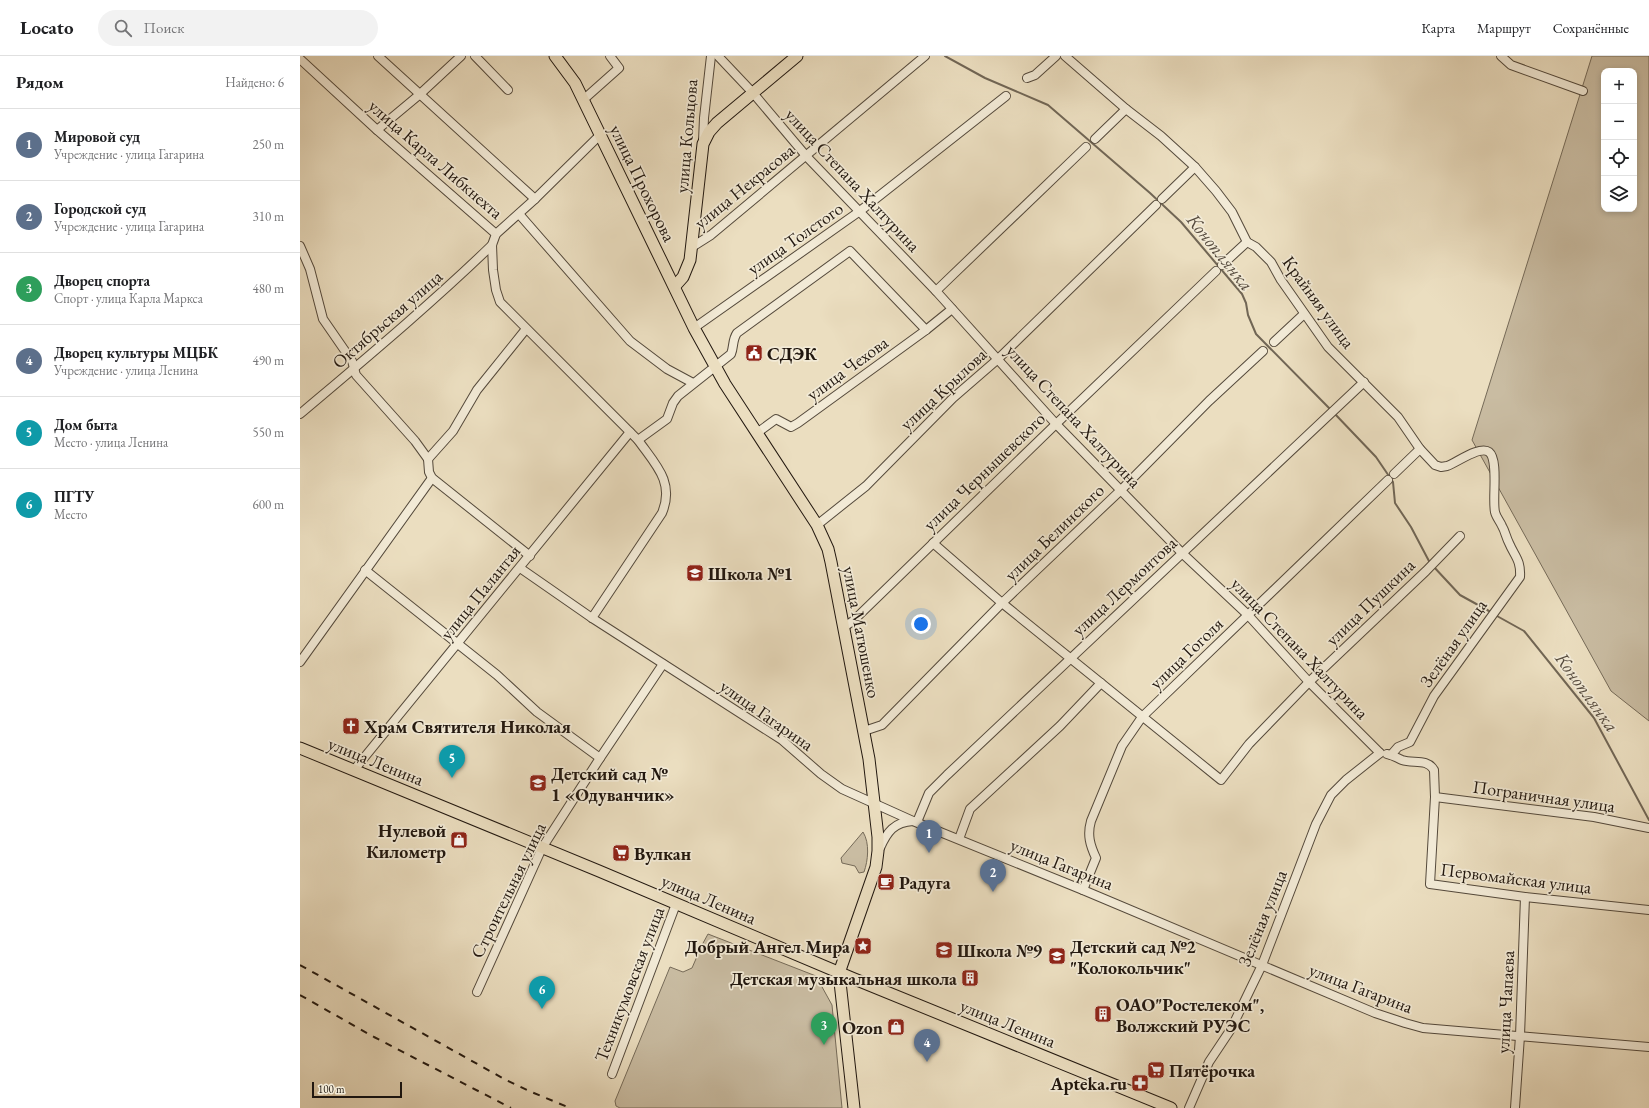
<!DOCTYPE html>
<html lang="ru">
<head>
<meta charset="utf-8">
<style>
  body { margin:0; font-family:"EB Garamond",serif; background:#f2f2f2; color:#202124 }
  .controls { position:absolute; right:12px; top:12px; display:grid; overflow:hidden; border-radius:8px; box-shadow:0 2px 6px #0003 }
  .controls button { width:36px; height:36px; display:grid; place-items:center; padding:0; border:0; border-bottom:1px solid #e0e0e0; background:#fff; color:#202124; font:20px sans-serif }
  .scale { position:absolute; left:12px; bottom:10px; width:90px; box-sizing:border-box; padding-left:4px; border:2px solid #21170f; border-top:0; font-size:11px; line-height:14px; white-space:nowrap; color:#21170f; -webkit-text-stroke:3px #f2ead6; paint-order:stroke }
  .you { position:absolute; left:621px; top:568px; width:14px; height:14px; margin:-10px; border:3px solid #fff; border-radius:50%; background:#1a73e8; box-shadow:0 0 0 6px #1a73e833 }
  .badge { display:grid; place-items:center; width:26px; height:26px; border-radius:50%; background:#8f2418; color:#fff; font-size:13px; font-weight:700 }
  .pin { position:absolute; translate:-50% -33px; filter:drop-shadow(0 1px 2px #0008) }
  .pin::after { content:''; position:absolute; top:21px; width:14px; height:12px; background:inherit; clip-path:polygon(0 0,100% 0,50% 100%) }
  .list { margin:0; padding:0; list-style:none }
  h2 { display:flex; justify-content:space-between; align-items:center; height:52px; margin:0; padding:0 16px; font-size:17px }
  h2 small { font-size:13px; font-weight:400; color:#757577 }
  .list li { display:grid; grid-template-columns:26px 1fr auto; gap:12px; align-items:center; box-sizing:border-box; height:72px; padding:0 16px; border-top:1px solid #e0e0e0 }
  .list b { display:block; font-size:15px; white-space:nowrap }
  .list p { margin:0; font-size:13px; white-space:nowrap; color:#757577 }
  .list em { font-size:13px; font-style:normal; color:#757577 }
  .icon { flex:none; width:22px; height:22px; fill:none; stroke:currentColor; stroke-width:2; stroke-linecap:round; stroke-linejoin:round }
  .map { position:relative; flex:none; width:1349px; height:1052px; overflow:hidden }
  header { display:flex; align-items:center; gap:24px; box-sizing:border-box; height:56px; padding:0 20px; background:#fff; border-bottom:1px solid #e0e0e0 }
  header strong { font-size:19px }
  nav { display:flex; gap:22px; margin-inline-start:auto; font-size:14px }
  .search { width:280px; height:36px; background:#f2f2f2; display:flex; align-items:center; gap:10px; box-sizing:border-box; padding:0 14px; border-radius:22px; color:#757577; font-size:15px }
  main { display:flex }
  aside { flex:1; background:#fff }
  .map>svg:first-child { display:block }
  .green { fill:#c9bca2; stroke:#756a58; fill-rule:evenodd }
  .lines { fill:none; stroke-linecap:round; stroke-linejoin:round }
  .stream { stroke:#716655; stroke-width:2 }
  .minor-casing { stroke:#54493b; stroke-width:10 }
  .major-casing { stroke:#21170f; stroke-width:13 }
  .minor { stroke:#f2ead6; stroke-width:8 }
  .major { stroke:#ebdec0; stroke-width:11 }
  .rail { stroke:#21170f; stroke-width:2; stroke-dasharray:7 7; stroke-linecap:butt }
  .labels { text-anchor:middle; dominant-baseline:central; stroke-width:3.5; stroke-linejoin:round; paint-order:stroke }
  .street-label { font-size:18px; fill:#21170f; stroke:#f2ead6 }
  .poi-label { font-size:18px; font-weight:bold; fill:#21170f; stroke:#f2ead6; text-anchor:start }
  .water-label { font-size:19px; font-style:italic; fill:#564b3e; stroke:#f2ead6 }
</style>
</head>
<body>
<header>
<strong>Locato</strong>
<div class="search"><svg class="icon" aria-label="search" viewBox="0 0 24 24"><circle cx="10" cy="10" r="6"/><path d="M15 15l6 6"/></svg>Поиск</div>
<nav><a>Карта</a><a>Маршрут</a><a>Сохранённые</a></nav>
</header>
<main>
<aside>
<h2>Рядом<small>Найдено: 6</small></h2>
<ul class="list">
<li><span class="badge" style="background:#5c6f8a">1</span><div><b>Мировой суд</b><p>Учреждение · улица Гагарина</p></div><em>250 m</em></li>
<li><span class="badge" style="background:#5c6f8a">2</span><div><b>Городской суд</b><p>Учреждение · улица Гагарина</p></div><em>310 m</em></li>
<li><span class="badge" style="background:#2e9e5b">3</span><div><b>Дворец спорта</b><p>Спорт · улица Карла Маркса</p></div><em>480 m</em></li>
<li><span class="badge" style="background:#5c6f8a">4</span><div><b>Дворец культуры МЦБК</b><p>Учреждение · улица Ленина</p></div><em>490 m</em></li>
<li><span class="badge" style="background:#0f9aa8">5</span><div><b>Дом быта</b><p>Место · улица Ленина</p></div><em>550 m</em></li>
<li><span class="badge" style="background:#0f9aa8">6</span><div><b>ПГТУ</b><p>Место</p></div><em>600 m</em></li>
</ul>
</aside>
<div class="map">
<svg width="1349" height="1052" viewBox="0 0 1349 1052">
  <rect width="100%" height="100%" fill="#ebdec0"/>
  <filter id="stains"><feTurbulence type="fractalNoise" baseFrequency=".005" numOctaves="4"/><feColorMatrix values="0 0 0 0 .2 0 0 0 0 .09 0 0 0 0 .02 0 0 0 .5 -.17"/></filter>
  <radialGradient id="worn" r=".72"><stop offset=".6" stop-color="#630" stop-opacity="0"/><stop offset="1" stop-color="#630" stop-opacity=".3"/></radialGradient>
  <g class="green">
    <path d="M 1292,0 L 1349,0 L 1349,665 L 1311,635 L 1172,384 ZM 1304,15 L 1334,15 L 1334,153 L 1304,153 Z"/>
    <path d="M 563,776 C 570,787 568,805 564,816 L 559,817 L 555,810 L 542,807 L 541,802 Z"/>
    <path d="M 408,878 L 516,920 L 532,949 L 542,1052 L 320,1052 L 316,1050 L 315,1045 L 370,911 L 383,916 L 392,912 L 402,889 Z"/>
  </g>
  <g class="lines">
    <g class="stream">
      <path d="M 645,0 L 685,22 L 748,49 L 850,137 L 881,166 L 942,238 L 946,247 L 948,259 L 956,278 L 1031,354"/>
      <path d="M 1034,357 L 1076,401 L 1093,426 L 1095,447 L 1111,471 L 1130,507"/>
      <path d="M 1133,510 L 1160,539 L 1189,555"/>
      <path d="M 1197,560 L 1224,575 L 1294,662 L 1349,764"/>
    </g>
    <defs>
      <g id="minor">
        <path d="M 78,0 L 235,143"/>
        <path d="M 175,0 L 208,34"/>
        <path d="M 418,0 L 453,37 L 507,101 L 636,235 L 756,368 L 883,498 L 948,559 L 1009,626 L 1080,697"/>
        <path d="M 765,0 L 826,53 L 861,80 L 895,111 L 916,135 L 932,156 L 947,186 L 956,191 L 971,206 L 981,224 L 1028,291 L 1098,361 L 1120,393 L 1135,409 L 1141,411 L 1147,410 C 1156,407 1180,389 1189,396 C 1199,404 1192,443 1195,456 C 1196,461 1200,465 1202,470 C 1205,475 1206,481 1209,487 C 1215,501 1221,504 1220,521 L 1134,640 L 1110,686 L 1098,691 L 1091,699"/>
        <path d="M 1201,0 L 1211,9 L 1283,35"/>
        <path d="M 0,3 L 77,74 L 196,178"/>
        <path d="M 727,22 L 735,19 L 756,0"/>
        <path d="M 283,44 L 319,12 L 310,0"/>
        <path d="M 77,74 L 119,39 L 161,0"/>
        <path d="M 795,83 L 826,53"/>
        <path d="M 403,85 L 404,62 L 411,0"/>
        <path d="M 862,143 L 895,111"/>
        <path d="M 219,158 L 330,285 L 367,313 L 393,327"/>
        <path d="M 0,190 L 10,213 L 23,263 L 52,305 L 56,319 L 115,385 L 128,403 L 129,416 L 132,422 L 230,500"/>
        <path d="M 392,191 L 411,179 L 625,0"/>
        <path d="M 922,209 L 947,186"/>
        <path d="M 636,235 L 786,91"/>
        <path d="M 394,272 L 560,155 L 706,40"/>
        <path d="M 974,286 L 1004,258"/>
        <path d="M 0,358 C 65,303 131,248 192,189"/>
        <path d="M 457,377 L 476,363 L 491,371 L 498,367 L 626,274 L 652,253"/>
        <path d="M 338,384 L 367,363 L 373,347 L 378,340 L 431,298 C 434,291 432,284 437,277 L 550,195 L 626,274"/>
        <path d="M 128,403 L 153,375 L 177,334 L 226,273"/>
        <path d="M 1094,418 L 1120,393"/>
        <path d="M 517,469 L 566,430 L 653,342 L 698,303 L 856,149"/>
        <path d="M 633,487 L 702,547 L 921,724 L 949,688 L 1009,626 L 1126,515 L 1160,480"/>
        <path d="M 220,512 L 292,562 L 482,684 L 521,718 L 542,733 L 613,765 L 783,834 L 1075,957 L 1105,967 L 1123,972 L 1349,991"/>
        <path d="M 65,514 L 197,619 L 237,656 L 300,702"/>
        <path d="M 292,562 L 362,457 C 375,426 355,408 338,384 L 200,246 L 196,234 L 193,214 L 192,189 L 196,178 L 235,143 L 300,79"/>
        <path d="M 544,571 L 553,565 L 756,368 L 916,215"/>
        <path d="M 0,606 L 132,422"/>
        <path d="M 564,675 L 582,669 L 702,547 L 822,433 L 909,345 L 963,295"/>
        <path d="M 1087,698 C 1093,699 1097,702 1102,704 C 1113,708 1127,702 1134,714 L 1135,741 L 1130,828 L 1225,841 L 1349,854"/>
        <path d="M 54,714 L 330,376"/>
        <path d="M 1135,741 L 1294,761 L 1349,772"/>
        <path d="M 617,766 L 629,737 L 647,719 L 1064,326"/>
        <path d="M 659,783 L 670,753 L 760,670 L 801,627"/>
        <path d="M 580,792 C 587,776 594,766 613,765"/>
        <path d="M 783,834 L 796,802 C 790,789 787,779 791,765 L 822,690 L 842,661 L 1088,424"/>
        <path d="M 177,936 L 242,792 L 300,702 L 363,608"/>
        <path d="M 312,1018 L 376,848"/>
        <path d="M 889,1052 L 909,1006 L 931,973 L 962,909 L 1016,768 L 1031,739 L 1046,724 L 1080,697"/>
        <path d="M 1215,1052 L 1220,980 L 1225,841"/>
      </g>
      <g id="major">
        <path d="M 255,0 L 275,27 L 394,272 L 425,328 L 517,469 L 528,493 L 531,506 L 569,703 L 578,781 L 578,795 L 576,811 L 539,917 L 554,1052"/>
        <path d="M 375,230 L 383,221 L 390,204 L 403,88 L 409,76 L 417,67 L 497,0"/>
        <path d="M 0,692 L 299,815 L 552,922 L 871,1052"/>
      </g>
    </defs>
    <use href="#minor" class="minor-casing"/>
    <use href="#major" class="major-casing"/>
    <use href="#minor" class="minor"/>
    <use href="#major" class="major"/>
    <g class="rail">
      <path d="M 0,909 L 206,1024 L 229,1035 L 270,1052"/>
      <path d="M 0,939 L 74,981 L 211,1052"/>
    </g>
  </g>
  <defs>
    <symbol id="civic-square" viewBox="-11 -11 22 22"><rect x="-9" y="-9" width="18" height="18" rx="4" fill="#8f2418" stroke="#f2ead6"/><path d="M-.6-6.5H3V-4.5H.6V-3L4-1V1h2V6H-6V1h2V-1L-.6-3ZM-1.2 2.5V6h2.4V2.5Z" fill="#fff"/></symbol>
    <symbol id="school-square" viewBox="-11 -11 22 22"><rect x="-9" y="-9" width="18" height="18" rx="4" fill="#8f2418" stroke="#f2ead6"/><path d="M0-5L7-2L0 1L-7-2ZM-4 1L0 2.5L4 1V4Q0 6-4 4Z" fill="#fff"/></symbol>
    <symbol id="church-square" viewBox="-11 -11 22 22"><rect x="-9" y="-9" width="18" height="18" rx="4" fill="#8f2418" stroke="#f2ead6"/><path d="M-1.2-6h2.4v3.5h3.3v2.4h-3.3V6h-2.4V-.1h-3.3v-2.4h3.3Z" fill="#fff"/></symbol>
    <symbol id="shop-square" viewBox="-11 -11 22 22"><rect x="-9" y="-9" width="18" height="18" rx="4" fill="#8f2418" stroke="#f2ead6"/><path d="M-5-2.5h2.3a2.7 3.5 0 0 1 5.4 0H5L5.5 6h-11ZM-1.5-2.5h3a1.5 2.3 0 0 0-3 0Z" fill="#fff"/></symbol>
    <symbol id="supermarket-square" viewBox="-11 -11 22 22"><rect x="-9" y="-9" width="18" height="18" rx="4" fill="#8f2418" stroke="#f2ead6"/><path d="M-6-5.5h2.5l.6 2H6L4.5 2H-2.5L-4.4-4H-6ZM-1.5 3.2a1.3 1.3 0 1 0 .1 0ZM3 3.2a1.3 1.3 0 1 0 .1 0Z" fill="#fff"/></symbol>
    <symbol id="cafe-square" viewBox="-11 -11 22 22"><rect x="-9" y="-9" width="18" height="18" rx="4" fill="#8f2418" stroke="#f2ead6"/><path d="M-5.5-4.5H6V0H3Q3 3.5 0 3.5H-2.5Q-5.5 3.5-5.5 0ZM3-3.2v2h1.7v-2ZM-6 4.5H4V6H-6Z" fill="#fff"/></symbol>
    <symbol id="sight-square" viewBox="-11 -11 22 22"><rect x="-9" y="-9" width="18" height="18" rx="4" fill="#8f2418" stroke="#f2ead6"/><path d="M0-6L1.8-2.2L6-1.7L2.9 1.2L3.7 5.4L0 3.3L-3.7 5.4L-2.9 1.2L-6-1.7L-1.8-2.2Z" fill="#fff"/></symbol>
    <symbol id="building-square" viewBox="-11 -11 22 22"><rect x="-9" y="-9" width="18" height="18" rx="4" fill="#8f2418" stroke="#f2ead6"/><path d="M-4-6H4V6H1V3H-1V6H-4ZM-2.5-4.3h1.7v1.8h-1.7ZM.8-4.3h1.7v1.8H.8ZM-2.5-1h1.7V.8h-1.7ZM.8-1h1.7V.8H.8Z" fill="#fff"/></symbol>
    <symbol id="pharmacy-square" viewBox="-11 -11 22 22"><rect x="-9" y="-9" width="18" height="18" rx="4" fill="#8f2418" stroke="#f2ead6"/><path d="M-2-6h4v4h4v4h-4v4h-4v-4h-4v-4h4Z" fill="#fff"/></symbol>
  </defs>
  <g fill-rule="evenodd">
    <use href="#civic-square" x="444" y="287" width="20" height="20"/>
    <use href="#school-square" x="385" y="507" width="20" height="20"/>
    <use href="#church-square" x="41" y="660" width="20" height="20"/>
    <use href="#school-square" x="228" y="717" width="20" height="20"/>
    <use href="#shop-square" x="149" y="774" width="20" height="20"/>
    <use href="#supermarket-square" x="311" y="787" width="20" height="20"/>
    <use href="#cafe-square" x="576" y="816" width="20" height="20"/>
    <use href="#sight-square" x="553" y="880" width="20" height="20"/>
    <use href="#school-square" x="634" y="884" width="20" height="20"/>
    <use href="#school-square" x="747" y="890" width="20" height="20"/>
    <use href="#building-square" x="660" y="912" width="20" height="20"/>
    <use href="#building-square" x="793" y="948" width="20" height="20"/>
    <use href="#shop-square" x="586" y="961" width="20" height="20"/>
    <use href="#supermarket-square" x="846" y="1004" width="20" height="20"/>
    <use href="#pharmacy-square" x="830" y="1017" width="20" height="20"/>
  </g>
  <g class="labels">
    <g class="street-label">
      <text transform="translate(386 80) rotate(-85)">улица Кольцова</text>
      <text transform="translate(136 103) rotate(41)">улица Карла Либкнехта</text>
      <text transform="translate(553 124) rotate(47)">улица Степана Халтурина</text>
      <text transform="translate(343 127) rotate(64)">улица Прохорова</text>
      <text transform="translate(444 130) rotate(-39)">улица Некрасова</text>
      <text transform="translate(495 182) rotate(-35)">улица Толстого</text>
      <text transform="translate(1019 246) rotate(54)">Крайняя улица</text>
      <text transform="translate(87 263) rotate(-41)">Октябрьская улица</text>
      <text transform="translate(547 312) rotate(-36)">улица Чехова</text>
      <text transform="translate(643 333) rotate(-43)">улица Крылова</text>
      <text transform="translate(774 360) rotate(47)">улица Степана Халтурина</text>
      <text transform="translate(684 415) rotate(-44)">улица Чернышевского</text>
      <text transform="translate(754 476) rotate(-44)">улица Белинского</text>
      <text transform="translate(824 530) rotate(-43)">улица Лермонтова</text>
      <text transform="translate(180 536) rotate(-51)">улица Палантая</text>
      <text transform="translate(1070 546) rotate(-44)">улица Пушкина</text>
      <text transform="translate(562 576) rotate(79)">улица Матюшенко</text>
      <text transform="translate(1153 587) rotate(-55)">Зелёная улица</text>
      <text transform="translate(1000 592) rotate(46)">улица Степана Халтурина</text>
      <text transform="translate(886 597) rotate(-44)">улица Гоголя</text>
      <text transform="translate(467 659) rotate(35)">улица Гагарина</text>
      <text transform="translate(76 705) rotate(22)">улица Ленина</text>
      <text transform="translate(1244 740) rotate(8)">Пограничная улица</text>
      <text transform="translate(762 808) rotate(22)">улица Гагарина</text>
      <text transform="translate(1216 822) rotate(7)">Первомайская улица</text>
      <text transform="translate(208 834) rotate(-64)">Строительная улица</text>
      <text transform="translate(409 843) rotate(23)">улица Ленина</text>
      <text transform="translate(962 862) rotate(-68)">Зелёная улица</text>
      <text transform="translate(329 928) rotate(-69)">Техникумовская улица</text>
      <text transform="translate(1061 932) rotate(21)">улица Гагарина</text>
      <text transform="translate(1205 946) rotate(-87)">улица Чапаева</text>
      <text transform="translate(708 967) rotate(22)">улица Ленина</text>
    </g>
    <g class="poi-label">
      <text x="467" y="297">СДЭК</text>
      <text x="408" y="517">Школа №1</text>
      <text x="64" y="670">Храм Святителя Николая</text>
      <text x="251" y="717">Детский сад №<tspan x="251" dy="21">1 «Одуванчик»</tspan></text>
      <text x="146" y="774" text-anchor="end">Нулевой<tspan x="146" dy="21">Километр</tspan></text>
      <text x="334" y="797">Вулкан</text>
      <text x="599" y="826">Радуга</text>
      <text x="550" y="890" text-anchor="end">Добрый Ангел Мира</text>
      <text x="770" y="890">Детский сад №2<tspan x="770" dy="21">"Колокольчик"</tspan></text>
      <text x="657" y="894">Школа №9</text>
      <text x="657" y="922" text-anchor="end">Детская музыкальная школа</text>
      <text x="816" y="948">ОАО"Ростелеком",<tspan x="816" dy="21">Волжский РУЭС</tspan></text>
      <text x="583" y="971" text-anchor="end">Ozon</text>
      <text x="869" y="1014">Пятёрочка</text>
      <text x="827" y="1027" text-anchor="end">Apteka.ru</text>
    </g>
    <g class="water-label">
      <text transform="translate(920 196) rotate(51)">Коноплянка</text>
      <text transform="translate(1287 636) rotate(54)">Коноплянка</text>
    </g>
  </g>
  <rect width="100%" height="100%" filter="url(#stains)"/>
  <rect width="100%" height="100%" fill="url(#worn)"/>
</svg>
<div class="controls">
<button>+</button>
<button>−</button>
<button><svg class="icon" aria-label="locate" viewBox="0 0 24 24"><circle cx="12" cy="12" r="6"/><path d="M12 2v4M12 18v4M2 12h4M18 12h4"/></svg></button>
<button><svg class="icon" aria-label="layers" viewBox="0 0 24 24"><path d="M12 4l9 5-9 5-9-5zM3 14l9 5 9-5"/></svg></button>
</div>
<div class="scale">100 m</div>
<div class="you"></div>
<div class="pin badge" style="left:629px;top:797px;background:#5c6f8a">1</div>
<div class="pin badge" style="left:693px;top:836px;background:#5c6f8a">2</div>
<div class="pin badge" style="left:524px;top:989px;background:#2e9e5b">3</div>
<div class="pin badge" style="left:627px;top:1006px;background:#5c6f8a">4</div>
<div class="pin badge" style="left:152px;top:722px;background:#0f9aa8">5</div>
<div class="pin badge" style="left:242px;top:953px;background:#0f9aa8">6</div>
</div>
</main>
</body>
</html>
